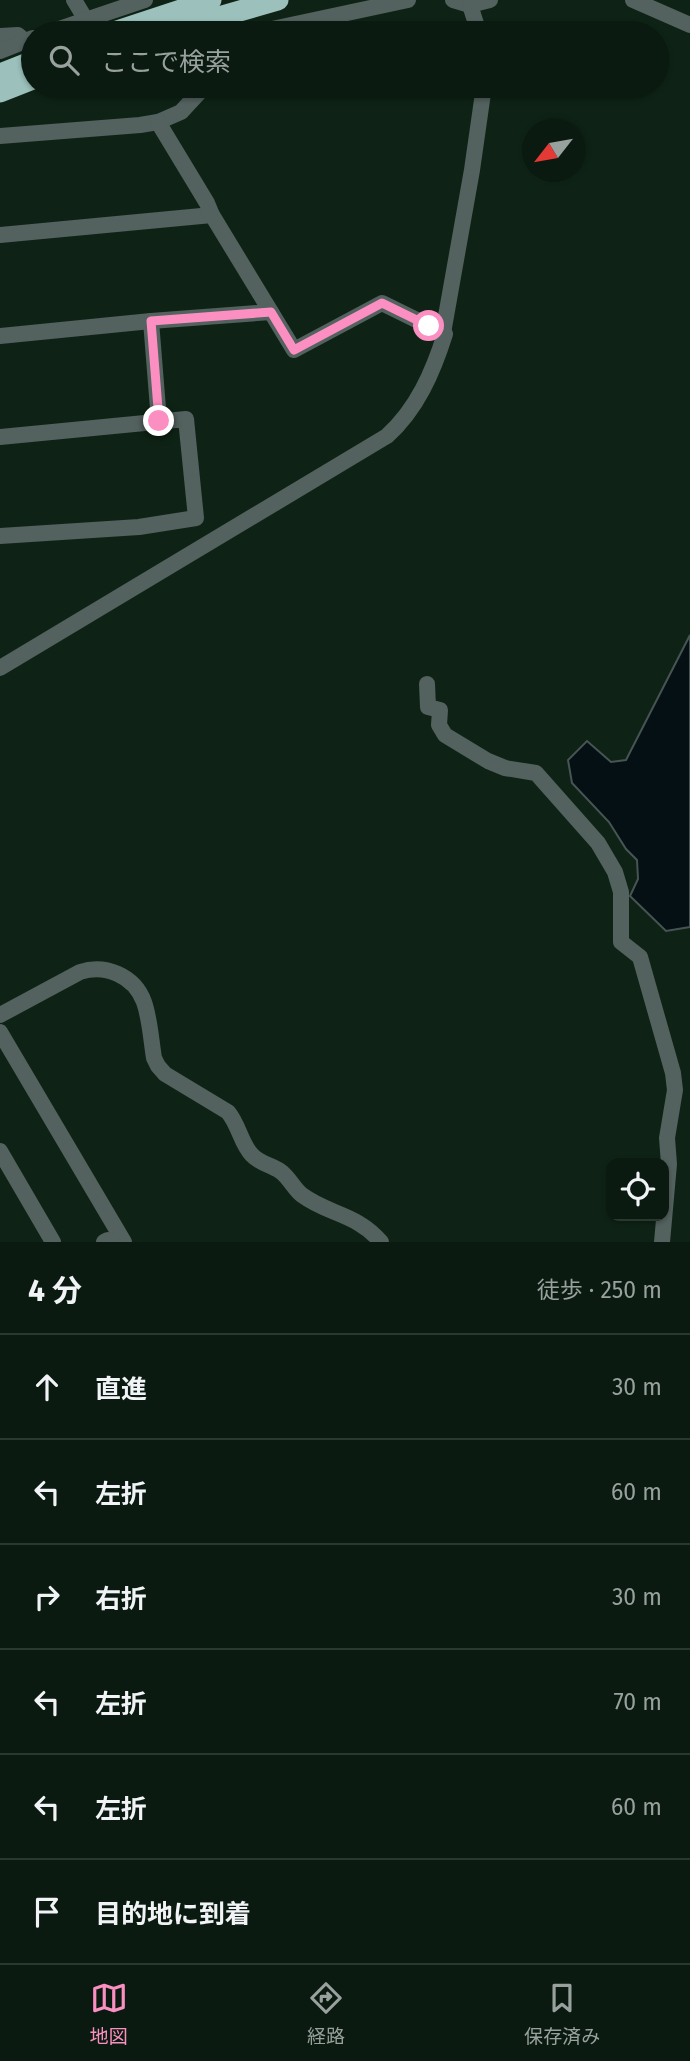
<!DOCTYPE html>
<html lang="ja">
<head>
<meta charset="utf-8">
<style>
  body { margin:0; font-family:"Fira Sans","Noto Sans JP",sans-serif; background:#18271e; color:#f1f3f6 }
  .controls { position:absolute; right:21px; bottom:21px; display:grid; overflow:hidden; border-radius:14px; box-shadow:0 2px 5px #0004 }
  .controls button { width:63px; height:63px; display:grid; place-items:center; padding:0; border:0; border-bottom:2px solid #2a3830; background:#0a1a10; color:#f1f3f6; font:35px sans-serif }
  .compass { position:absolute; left:522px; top:119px; width:63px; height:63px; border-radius:50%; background:#0a1a10; box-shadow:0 2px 5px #0004; rotate:239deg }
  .stop { position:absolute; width:21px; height:21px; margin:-16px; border:5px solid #fc8fc1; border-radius:50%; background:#fff }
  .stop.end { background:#fc8fc1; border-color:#fff; box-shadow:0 2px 7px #0008 }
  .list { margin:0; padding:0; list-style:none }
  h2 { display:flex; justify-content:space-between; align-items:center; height:91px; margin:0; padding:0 28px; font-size:30px }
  h2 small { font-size:23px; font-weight:400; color:#99a19f }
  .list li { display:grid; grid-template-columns:46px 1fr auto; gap:21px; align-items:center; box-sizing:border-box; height:105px; padding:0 28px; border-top:2px solid #2a3830 }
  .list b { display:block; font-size:26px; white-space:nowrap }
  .list em { font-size:23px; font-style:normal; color:#99a19f }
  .icon { flex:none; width:38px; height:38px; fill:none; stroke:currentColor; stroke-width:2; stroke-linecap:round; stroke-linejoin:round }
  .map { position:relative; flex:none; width:690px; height:1242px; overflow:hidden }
  .search { position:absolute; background:#0a1a10; box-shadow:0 2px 5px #0004; left:21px; right:21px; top:21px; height:77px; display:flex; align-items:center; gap:18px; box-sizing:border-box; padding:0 24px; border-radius:38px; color:#99a19f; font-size:26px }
  .sheet { height:721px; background:#0a1a10 }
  nav { display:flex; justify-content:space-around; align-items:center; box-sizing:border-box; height:98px; border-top:2px solid #2a3830; background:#0a1a10; font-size:19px; color:#99a19f }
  nav a { display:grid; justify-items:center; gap:4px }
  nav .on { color:#fc8fc1 }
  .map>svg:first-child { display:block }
  .water { fill:#041014; stroke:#485454; stroke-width:2 }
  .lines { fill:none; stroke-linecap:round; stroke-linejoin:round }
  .minor { stroke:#53615f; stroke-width:16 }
  .highway { stroke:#9cc0bb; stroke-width:21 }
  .route { stroke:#fc8fc1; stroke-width:9 }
</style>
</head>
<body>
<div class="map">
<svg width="690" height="1242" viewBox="0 0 690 1242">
  <rect width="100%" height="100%" fill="#0e2315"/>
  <path class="water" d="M 690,635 L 690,927 L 666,931 L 630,896 L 638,879 L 637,860 L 626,849 L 609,822 L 572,783 L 568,760 L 587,741 L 611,762 L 626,760 Z"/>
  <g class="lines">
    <g class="minor">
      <path d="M 74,0 L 86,20"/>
      <path d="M 453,0 L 470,5 L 490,0"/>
      <path d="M 633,0 L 690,25"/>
      <path d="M 470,5 L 479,33"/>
      <path d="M 47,33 L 145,0"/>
      <path d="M 254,33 L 408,0"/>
      <path d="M 0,36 L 18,35 L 25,41"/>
      <path d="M 0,51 L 33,38"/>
      <path d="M 0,136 L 140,125 L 158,122 L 181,112 L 205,86"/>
      <path d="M 0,235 L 212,215"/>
      <path d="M 151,321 L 159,421"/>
      <path d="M 443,333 L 472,170 L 484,86"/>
      <path d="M 0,336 L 151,321 L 271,312"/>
      <path d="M 0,437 L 186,419 L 196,518 L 139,527 L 0,536"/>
      <path d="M 0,668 L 387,436 C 417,409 433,372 445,334 L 382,303 L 294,350 L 212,215 L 207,203 L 158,122"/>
      <path d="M 427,684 L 428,707 L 440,710 L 439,725 L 445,735 L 488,761 L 505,768 L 536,773 L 598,843 L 615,872 L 621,892 L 621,942 L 640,957 L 673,1073 L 675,1090 L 667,1138 L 669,1164 L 662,1242"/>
      <path d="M 0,1015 L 80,972 C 105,964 134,975 144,1002 C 150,1019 151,1040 154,1058 L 158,1066 L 165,1074 L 228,1112 C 239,1125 241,1144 252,1155 C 259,1163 271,1165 280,1171 C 289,1177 294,1189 302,1195 C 329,1215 356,1213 381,1242"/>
      <path d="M 0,1032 L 124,1242"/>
      <path d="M 0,1151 L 53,1242"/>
      <path d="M 104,1242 L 108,1240 L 111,1242"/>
    </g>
    <g class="highway">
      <path d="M 111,33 L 211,0"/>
      <path d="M 163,33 L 278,0"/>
      <path d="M 0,74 L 33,61"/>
      <path d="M 0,92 L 33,79"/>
    </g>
  </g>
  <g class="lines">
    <path class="route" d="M 159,421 L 151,321 L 271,312 L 294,350 L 382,303 L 429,326"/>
  </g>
</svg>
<div class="controls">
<button><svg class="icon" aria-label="locate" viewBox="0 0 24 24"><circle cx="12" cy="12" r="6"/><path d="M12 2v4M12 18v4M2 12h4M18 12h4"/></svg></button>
</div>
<svg class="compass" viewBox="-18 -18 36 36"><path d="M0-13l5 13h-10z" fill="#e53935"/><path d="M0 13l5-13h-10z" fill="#99a19f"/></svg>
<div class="stop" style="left:429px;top:326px"></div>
<div class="stop end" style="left:159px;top:421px"></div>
<div class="search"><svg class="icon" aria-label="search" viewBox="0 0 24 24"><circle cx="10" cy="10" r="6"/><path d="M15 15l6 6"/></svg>ここで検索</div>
</div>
<section class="sheet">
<h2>4 分<small>徒歩 · 250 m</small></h2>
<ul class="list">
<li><svg class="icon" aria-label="ahead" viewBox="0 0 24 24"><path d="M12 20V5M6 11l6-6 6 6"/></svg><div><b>直進</b></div><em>30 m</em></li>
<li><svg class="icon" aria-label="left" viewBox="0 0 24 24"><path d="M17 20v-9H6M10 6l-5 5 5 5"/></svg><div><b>左折</b></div><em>60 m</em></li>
<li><svg class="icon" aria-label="right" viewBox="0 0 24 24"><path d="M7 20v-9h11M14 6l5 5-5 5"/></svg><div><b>右折</b></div><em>30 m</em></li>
<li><svg class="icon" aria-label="left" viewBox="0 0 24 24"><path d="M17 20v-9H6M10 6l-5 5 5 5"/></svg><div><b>左折</b></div><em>70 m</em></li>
<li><svg class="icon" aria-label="left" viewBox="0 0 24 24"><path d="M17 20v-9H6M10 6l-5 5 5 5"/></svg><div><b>左折</b></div><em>60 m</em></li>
<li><svg class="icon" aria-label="arrive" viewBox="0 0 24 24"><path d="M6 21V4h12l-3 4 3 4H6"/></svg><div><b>目的地に到着</b></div></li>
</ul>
</section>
<nav>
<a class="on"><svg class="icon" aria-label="map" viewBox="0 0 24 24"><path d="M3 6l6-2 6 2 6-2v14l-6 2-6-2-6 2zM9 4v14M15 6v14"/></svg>地図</a>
<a><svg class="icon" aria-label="directions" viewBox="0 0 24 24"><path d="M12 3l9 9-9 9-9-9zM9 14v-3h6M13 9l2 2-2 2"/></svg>経路</a>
<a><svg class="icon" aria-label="saved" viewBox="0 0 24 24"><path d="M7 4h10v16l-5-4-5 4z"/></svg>保存済み</a>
</nav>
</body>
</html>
